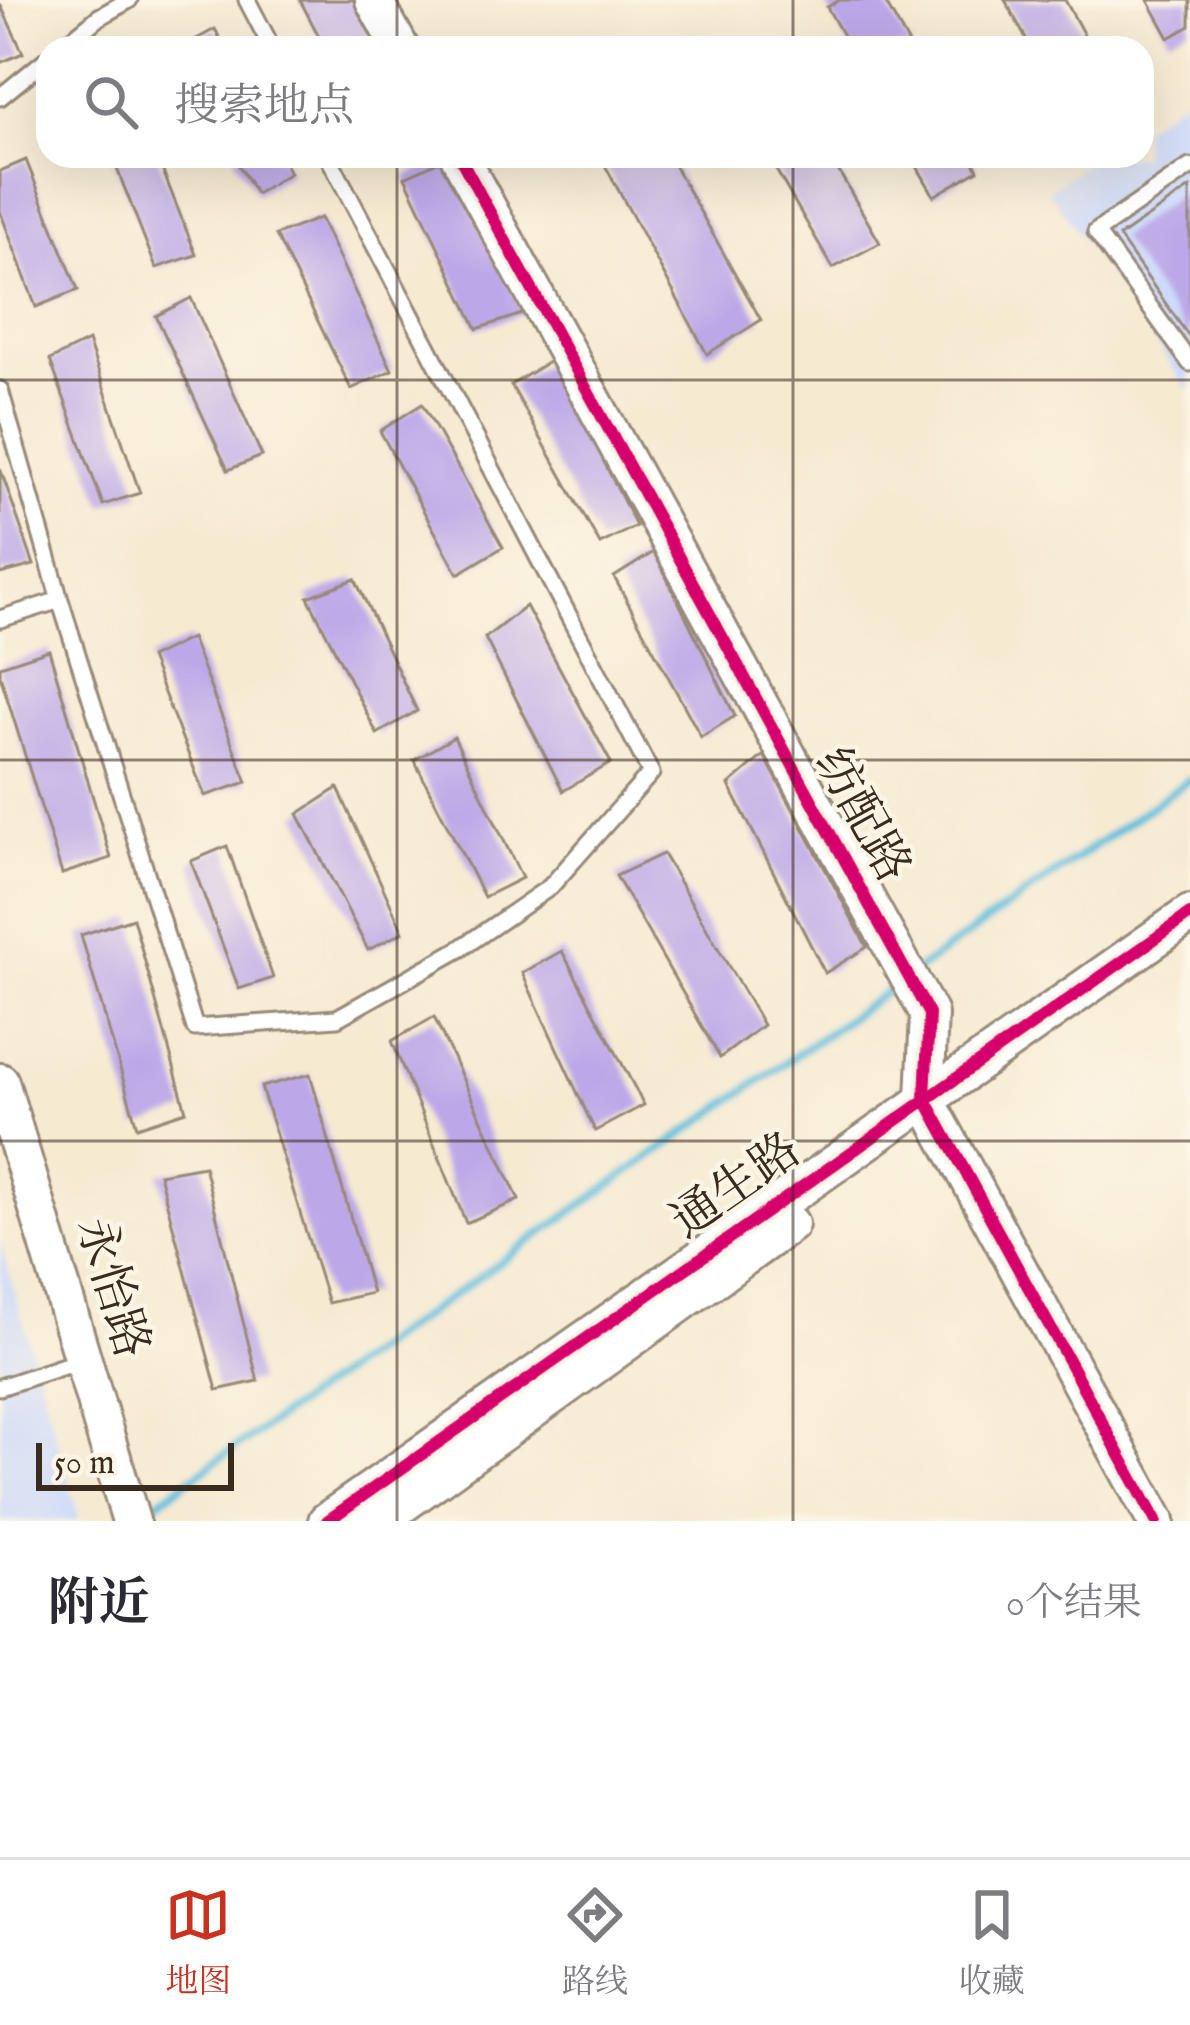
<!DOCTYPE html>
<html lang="zh">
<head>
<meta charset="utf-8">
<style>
  body { margin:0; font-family:"IM FELL English","Noto Serif SC",serif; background:#f2f2f3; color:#2b2b33 }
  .scale { position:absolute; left:36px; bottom:30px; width:198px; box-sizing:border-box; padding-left:12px; border:6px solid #3b2a1e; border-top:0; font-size:33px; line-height:42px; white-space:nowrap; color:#3b2a1e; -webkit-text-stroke:9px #fcf5e5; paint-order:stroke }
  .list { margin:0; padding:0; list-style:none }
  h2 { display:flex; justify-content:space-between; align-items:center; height:156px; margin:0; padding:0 48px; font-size:51px }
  h2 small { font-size:39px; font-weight:400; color:#7c7c81 }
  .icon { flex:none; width:66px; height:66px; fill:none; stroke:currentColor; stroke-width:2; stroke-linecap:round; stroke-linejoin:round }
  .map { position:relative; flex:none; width:1190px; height:1521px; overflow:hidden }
  .search { position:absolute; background:#fff; box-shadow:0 12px 48px #0002; left:36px; right:36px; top:36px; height:132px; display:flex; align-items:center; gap:30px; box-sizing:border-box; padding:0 42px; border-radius:36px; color:#7c7c81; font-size:45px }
  .sheet { height:336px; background:#fff }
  nav { display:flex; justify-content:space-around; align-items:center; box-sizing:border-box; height:168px; border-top:3px solid #e1e1e2; background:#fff; font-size:33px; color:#7c7c81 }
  nav a { display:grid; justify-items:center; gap:6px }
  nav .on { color:#c8321e }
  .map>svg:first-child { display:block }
  .built { fill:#cedafa }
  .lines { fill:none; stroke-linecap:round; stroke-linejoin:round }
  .stream { stroke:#5fbedd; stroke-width:8 }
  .building { fill:#bca8e8 }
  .service-casing { stroke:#988a78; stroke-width:21 }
  .tertiary-casing { stroke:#988a78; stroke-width:42 }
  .service { stroke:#fff; stroke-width:15 }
  .tertiary { stroke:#fff; stroke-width:36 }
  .cycleway-casing { stroke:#fcf5e5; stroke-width:20 }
  .cycleway { stroke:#d6006c; stroke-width:12 }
  .grid { fill:none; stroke:#3b2a1e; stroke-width:3; stroke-opacity:0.55 }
  .labels { text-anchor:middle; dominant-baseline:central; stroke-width:9; stroke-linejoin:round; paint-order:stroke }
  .street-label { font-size:48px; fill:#3b2a1e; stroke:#fcf5e5 }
</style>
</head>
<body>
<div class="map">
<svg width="1190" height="1521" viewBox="0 0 1190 1521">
  <rect width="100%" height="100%" fill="#fcf5e5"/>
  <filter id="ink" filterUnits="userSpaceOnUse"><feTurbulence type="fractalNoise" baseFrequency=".00833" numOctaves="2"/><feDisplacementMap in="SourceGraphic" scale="24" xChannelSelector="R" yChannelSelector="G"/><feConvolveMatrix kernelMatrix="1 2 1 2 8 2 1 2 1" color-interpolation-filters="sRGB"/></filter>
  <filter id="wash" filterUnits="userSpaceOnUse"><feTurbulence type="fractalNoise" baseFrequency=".004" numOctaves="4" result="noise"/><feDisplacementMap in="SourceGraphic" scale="48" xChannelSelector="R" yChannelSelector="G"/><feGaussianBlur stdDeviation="2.7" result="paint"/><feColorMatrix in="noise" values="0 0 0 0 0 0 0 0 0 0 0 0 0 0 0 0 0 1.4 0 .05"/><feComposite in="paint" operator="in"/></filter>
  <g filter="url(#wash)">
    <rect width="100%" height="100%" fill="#f6ead1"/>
    <g class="built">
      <path d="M 1190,94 L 1190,392 L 1048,190 L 1098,156 L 1142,156 L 1142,126 Z"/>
      <path d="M 0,1241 L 79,1517 L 74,1521 L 0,1521 Z"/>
    </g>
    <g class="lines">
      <g class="stream">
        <path d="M 916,971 L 1190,779"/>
        <path d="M 139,1515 L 899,983"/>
      </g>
    </g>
    <g id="blocks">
      <g class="building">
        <path d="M 300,0 L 354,0 L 378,48 L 325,48 Z"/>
        <path d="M 840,0 L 884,0 L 911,48 L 850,48 L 827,7 Z"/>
        <path d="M 1005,0 L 1065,0 L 1091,48 L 1031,48 Z"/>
        <path d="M 1148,0 L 1190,0 L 1190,26 L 1169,38 Z"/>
        <path d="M 0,4 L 23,53 L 0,63 Z"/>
        <path d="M 215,29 L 225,48 L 180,48 Z"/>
        <path d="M 112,156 L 157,156 L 196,255 L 156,268 Z"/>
        <path d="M 233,156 L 281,156 L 290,173 L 256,194 Z"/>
        <path d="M 600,156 L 669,156 L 761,320 L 707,354 Z"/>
        <path d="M 768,156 L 830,156 L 880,243 L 833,268 Z"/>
        <path d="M 911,156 L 971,156 L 978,170 L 934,196 Z"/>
        <path d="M 446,158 L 525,313 L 477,329 L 405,177 Z"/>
        <path d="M 26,160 L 78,290 L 36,307 L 0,211 L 0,171 Z"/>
        <path d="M 1190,188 L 1190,338 L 1119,237 Z"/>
        <path d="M 320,218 L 392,370 L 351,389 L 276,235 Z"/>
        <path d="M 191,298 L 262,456 L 228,470 L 156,316 Z"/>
        <path d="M 88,341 L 140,493 L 103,505 L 50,360 Z"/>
        <path d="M 553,359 L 636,526 L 600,544 L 511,385 Z"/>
        <path d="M 422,404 L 503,547 L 458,574 L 380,431 Z"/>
        <path d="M 0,468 L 34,565 L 0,574 Z"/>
        <path d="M 654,552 L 735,716 L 701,737 L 614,577 Z"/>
        <path d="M 355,579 L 417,711 L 377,734 L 308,597 Z"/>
        <path d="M 526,606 L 611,763 L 563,791 L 485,638 Z"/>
        <path d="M 191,638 L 247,782 L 205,796 L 150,658 Z"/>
        <path d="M 49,650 L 111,858 L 62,874 L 0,675 L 0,666 Z"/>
        <path d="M 454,737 L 522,878 L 484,897 L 414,760 Z"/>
        <path d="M 764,755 L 867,947 L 825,973 L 729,785 Z"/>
        <path d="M 338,788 L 403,932 L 368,950 L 298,814 Z"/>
        <path d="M 227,846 L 273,978 L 239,989 L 191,861 Z"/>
        <path d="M 663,854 L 763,1025 L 720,1058 L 616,876 Z"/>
        <path d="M 133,918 L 186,1111 L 137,1127 L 81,935 Z"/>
        <path d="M 562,951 L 644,1105 L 595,1131 L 522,973 Z"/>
        <path d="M 434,1017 L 519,1200 L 466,1223 L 392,1041 Z"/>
        <path d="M 310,1074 L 372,1293 L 328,1303 L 261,1087 Z"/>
        <path d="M 204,1166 L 258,1381 L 217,1390 L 159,1174 Z"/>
      </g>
    </g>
  </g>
  <g filter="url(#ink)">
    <use href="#blocks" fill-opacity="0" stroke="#988a78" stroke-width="3"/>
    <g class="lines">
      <defs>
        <g id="service">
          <path d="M 247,0 L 272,48"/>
          <path d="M 61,48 L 99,17 L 129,0"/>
          <path d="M 0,97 L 48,58"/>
          <path d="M 1190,167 L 1096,232 L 1190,363"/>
          <path d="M 0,390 L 60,600 L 195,1028 L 337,1018 L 460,949 L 550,887 L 651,773 L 328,156"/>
          <path d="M 0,619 L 60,600"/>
          <path d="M 0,1387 L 82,1360"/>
        </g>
        <g id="tertiary">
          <path d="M 374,0 L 400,48"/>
          <path d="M 459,156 L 929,1014 L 925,1098 L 1156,1521"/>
          <path d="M 0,1082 L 131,1521"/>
          <path d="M 327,1521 L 1190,914"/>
          <path d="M 379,1521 L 790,1224"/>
        </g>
      </defs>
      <use href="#service" class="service-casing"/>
      <use href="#tertiary" class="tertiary-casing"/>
      <use href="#service" class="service"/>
      <use href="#tertiary" class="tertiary"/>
      <defs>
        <g id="cycleway">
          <path d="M 459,156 L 929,1014 L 925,1098 L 1156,1521"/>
          <path d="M 327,1521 L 1190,914"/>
        </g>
      </defs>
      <use href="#cycleway" class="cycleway-casing"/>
      <use href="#cycleway" class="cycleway"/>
    </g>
  </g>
  <path class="grid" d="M 397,0 L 397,48M 793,0 L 793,48M 397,156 L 397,1521M 793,156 L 793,1521M 0,380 L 1190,380M 0,760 L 1190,760M 0,1141 L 1190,1141"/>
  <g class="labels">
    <g class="street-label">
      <text transform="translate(861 816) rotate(61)">纺配路</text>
      <text transform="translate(737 1187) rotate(-35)">通生路</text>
      <text transform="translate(111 1288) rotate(73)">永怡路</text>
    </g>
  </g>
</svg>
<div class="scale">50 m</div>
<div class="search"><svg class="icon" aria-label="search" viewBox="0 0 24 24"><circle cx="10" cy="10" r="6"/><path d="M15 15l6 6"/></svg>搜索地点</div>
</div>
<section class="sheet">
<h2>附近<small>0个结果</small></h2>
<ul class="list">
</ul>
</section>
<nav>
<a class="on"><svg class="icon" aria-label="map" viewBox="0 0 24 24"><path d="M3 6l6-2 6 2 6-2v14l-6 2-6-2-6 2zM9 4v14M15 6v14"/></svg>地图</a>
<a><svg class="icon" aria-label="directions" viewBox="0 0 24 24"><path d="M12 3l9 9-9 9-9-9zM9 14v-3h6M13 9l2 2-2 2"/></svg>路线</a>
<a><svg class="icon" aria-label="saved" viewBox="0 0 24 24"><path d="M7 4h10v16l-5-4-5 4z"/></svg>收藏</a>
</nav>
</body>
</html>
